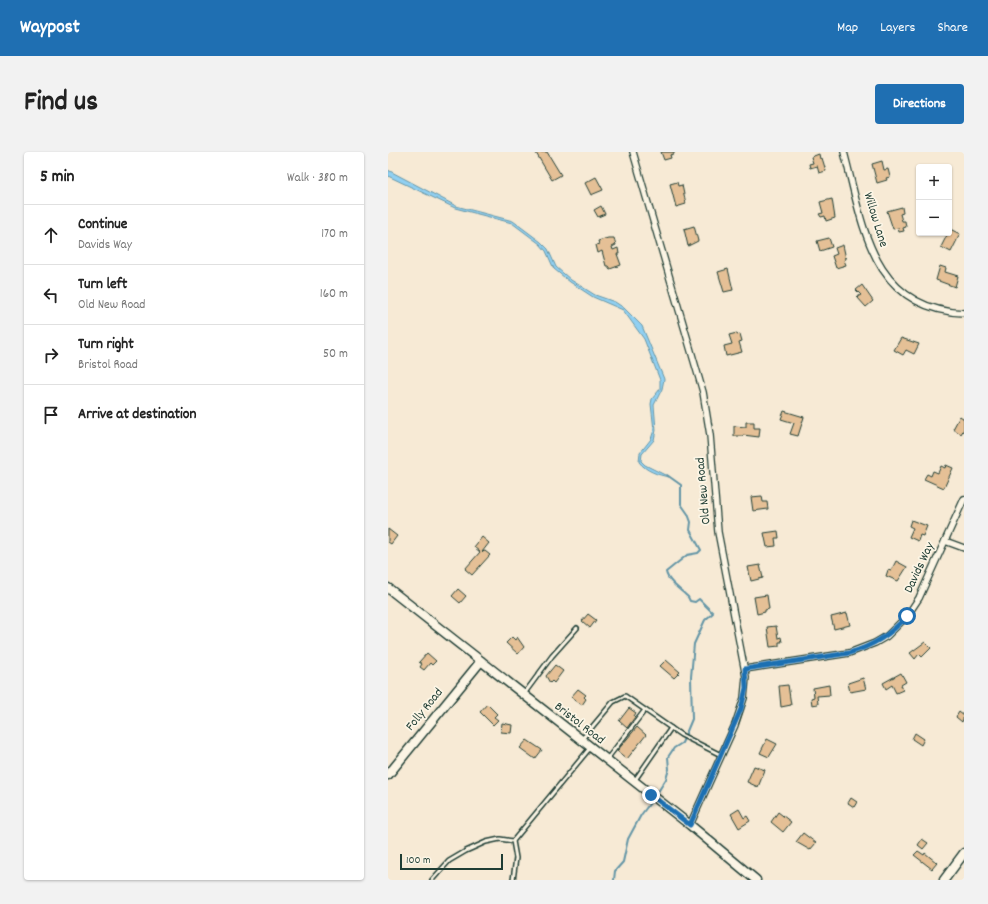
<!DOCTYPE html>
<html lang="en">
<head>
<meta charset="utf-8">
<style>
  body { margin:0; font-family:Dekko,sans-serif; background:#f2f2f2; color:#222 }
  .controls { position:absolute; right:12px; top:12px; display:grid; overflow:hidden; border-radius:4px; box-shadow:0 1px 3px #0004 }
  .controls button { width:36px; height:36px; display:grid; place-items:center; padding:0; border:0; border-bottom:1px solid #e0e0e0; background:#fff; color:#222; font:20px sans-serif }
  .scale { position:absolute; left:12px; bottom:10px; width:103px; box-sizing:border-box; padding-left:4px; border:2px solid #1f3d34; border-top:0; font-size:11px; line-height:14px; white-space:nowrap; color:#1f3d34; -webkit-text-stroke:3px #fcf5e5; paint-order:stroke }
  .stop { position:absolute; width:12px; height:12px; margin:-9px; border:3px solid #1f6fb2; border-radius:50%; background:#fff }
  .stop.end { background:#1f6fb2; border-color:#fff; box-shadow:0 1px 4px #0008 }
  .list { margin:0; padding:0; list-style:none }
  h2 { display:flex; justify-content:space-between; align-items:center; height:52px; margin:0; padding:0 16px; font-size:17px }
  h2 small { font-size:13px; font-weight:400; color:#767676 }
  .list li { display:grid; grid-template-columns:26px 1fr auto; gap:12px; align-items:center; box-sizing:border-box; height:60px; padding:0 16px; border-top:1px solid #e0e0e0 }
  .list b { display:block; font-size:15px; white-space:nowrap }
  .list p { margin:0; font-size:13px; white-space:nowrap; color:#767676 }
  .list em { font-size:13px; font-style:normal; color:#767676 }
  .icon { flex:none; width:22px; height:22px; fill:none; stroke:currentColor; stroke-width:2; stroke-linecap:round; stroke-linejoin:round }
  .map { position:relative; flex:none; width:576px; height:728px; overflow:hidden; border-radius:4px }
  header { display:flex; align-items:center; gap:24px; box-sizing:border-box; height:56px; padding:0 20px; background:#1f6fb2; color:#fff }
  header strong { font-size:19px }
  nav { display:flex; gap:22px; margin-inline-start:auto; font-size:14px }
  .intro { display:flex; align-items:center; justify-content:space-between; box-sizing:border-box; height:96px; padding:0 24px }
  h1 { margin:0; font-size:28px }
  .button { padding:10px 18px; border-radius:4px; background:#1f6fb2; color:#fff; font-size:14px; font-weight:700 }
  main { display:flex; gap:24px; padding:0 24px }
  aside { flex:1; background:#fff; border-radius:4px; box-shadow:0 1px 3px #0004 }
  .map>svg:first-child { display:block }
  .water { fill:#91d0f2; stroke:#6395a6 }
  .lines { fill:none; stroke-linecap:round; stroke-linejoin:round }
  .stream { stroke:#6395a6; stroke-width:2 }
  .building { fill:#e5c096; stroke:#1f3d34 }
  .lane-casing { stroke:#1f3d34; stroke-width:6 }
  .street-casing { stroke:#1f3d34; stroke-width:8 }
  .secondary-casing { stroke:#1f3d34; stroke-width:11 }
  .lane { stroke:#fcf5e5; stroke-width:3 }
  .street { stroke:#fcf5e5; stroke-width:5.5 }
  .secondary { stroke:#fcf5e5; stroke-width:8 }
  .route { stroke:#1f6fb2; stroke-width:5 }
  .labels { text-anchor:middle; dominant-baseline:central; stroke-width:3.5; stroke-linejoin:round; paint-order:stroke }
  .street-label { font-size:13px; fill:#1f3d34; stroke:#fcf5e5 }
</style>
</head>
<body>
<header>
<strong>Waypost</strong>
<nav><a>Map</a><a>Layers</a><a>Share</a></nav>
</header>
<div class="intro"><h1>Find us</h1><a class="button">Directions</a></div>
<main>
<aside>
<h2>5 min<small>Walk · 380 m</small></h2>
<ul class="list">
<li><svg class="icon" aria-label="ahead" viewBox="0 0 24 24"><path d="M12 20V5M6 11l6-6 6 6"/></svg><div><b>Continue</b><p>Davids Way</p></div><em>170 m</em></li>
<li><svg class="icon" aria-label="left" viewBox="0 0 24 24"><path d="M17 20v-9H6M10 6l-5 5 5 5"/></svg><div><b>Turn left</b><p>Old New Road</p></div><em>160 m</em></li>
<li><svg class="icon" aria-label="right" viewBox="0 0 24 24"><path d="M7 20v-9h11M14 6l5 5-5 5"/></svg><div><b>Turn right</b><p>Bristol Road</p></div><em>50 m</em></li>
<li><svg class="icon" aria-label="arrive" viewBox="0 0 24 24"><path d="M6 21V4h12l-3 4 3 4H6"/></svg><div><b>Arrive at destination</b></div></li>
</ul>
</aside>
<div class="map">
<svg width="576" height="728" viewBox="0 0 576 728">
  <rect width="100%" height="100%" fill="#f7ead5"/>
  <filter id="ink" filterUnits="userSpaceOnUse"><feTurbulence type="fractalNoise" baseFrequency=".025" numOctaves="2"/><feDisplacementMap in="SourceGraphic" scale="8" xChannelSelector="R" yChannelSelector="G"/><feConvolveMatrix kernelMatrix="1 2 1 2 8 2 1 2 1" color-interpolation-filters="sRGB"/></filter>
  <g filter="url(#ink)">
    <path class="water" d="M 0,18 L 68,54 L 125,69 L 153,90 L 160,97 L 168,115 L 183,128 L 207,143 L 227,150 L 236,156 L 254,174 L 276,227 L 274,237 L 266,253 L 268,278 L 266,288 L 254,302 L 253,309 L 257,313 L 281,325 C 270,323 258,319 251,310 L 252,301 L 263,287 L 266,278 L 263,252 L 264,247 L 272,237 L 272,228 L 256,187 L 235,158 L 205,145 L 182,130 L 166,117 L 158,99 L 152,92 L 124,71 L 67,56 L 0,24 Z"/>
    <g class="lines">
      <g class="stream">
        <path d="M 268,643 L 278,627 L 281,617 L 280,605 L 286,596 L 294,591 L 304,567 L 303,525 L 306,492 L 317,468 L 325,461 L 311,447 L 307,450 L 302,449 L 300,445 C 293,438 280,430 278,420 L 299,403 L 310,401 L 313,398 L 302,378 L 303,370 L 300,362 L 293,352 L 293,333 L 279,323"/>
        <path d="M 226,728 L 227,719 L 235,710 L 240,687 L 253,663 L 265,647"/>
      </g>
    </g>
    <g class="building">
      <path d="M 151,0 L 159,0 L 173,23 L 164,28 L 148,1 Z"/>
      <path d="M 273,0 L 286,0 L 286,2 L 282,3 L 283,6 L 276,8 Z"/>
      <path d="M 431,2 L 432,7 L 434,6 L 438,19 L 431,21 L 429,14 L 422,16 L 421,12 L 425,11 L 423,5 Z"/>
      <path d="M 494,9 L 496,18 L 500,17 L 502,25 L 498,26 L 499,28 L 489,31 L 484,12 Z"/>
      <path d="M 208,25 L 215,38 L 203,43 L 197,31 Z"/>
      <path d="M 289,30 L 290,34 L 294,33 L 298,52 L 288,55 L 282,32 Z"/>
      <path d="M 444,47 L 447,66 L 438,69 L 437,64 L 433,65 L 431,62 L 435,61 L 432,50 Z"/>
      <path d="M 213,54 L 217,62 L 210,65 L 206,58 Z"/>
      <path d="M 514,55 L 515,61 L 512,62 L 514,69 L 517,69 L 518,75 L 515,76 L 516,79 L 511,80 L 510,76 L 505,77 L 499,59 Z"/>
      <path d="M 306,74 L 310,89 L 300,94 L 296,77 Z"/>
      <path d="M 562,77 L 572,82 L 563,100 L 553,95 Z"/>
      <path d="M 220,86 L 226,86 L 228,93 L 224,95 L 225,98 L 230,96 L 231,102 L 229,102 L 233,113 L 222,117 L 220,114 L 218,114 L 214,99 L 210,101 L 208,93 L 211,92 L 210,89 Z"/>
      <path d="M 441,86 L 444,95 L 432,99 L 429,89 Z"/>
      <path d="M 455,93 L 458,107 L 456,108 L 458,113 L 448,116 L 444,104 L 449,102 L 447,96 Z"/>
      <path d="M 552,114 L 558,116 L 557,120 L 570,124 L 567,135 L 548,128 Z"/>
      <path d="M 340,117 L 345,138 L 336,140 L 330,120 Z"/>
      <path d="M 474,133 L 485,149 L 478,155 L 469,145 L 473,143 L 468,138 Z"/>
      <path d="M 349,181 L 349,183 L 352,182 L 354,189 L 351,190 L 354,200 L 338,204 L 336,194 L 344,192 L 341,183 Z"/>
      <path d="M 513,186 L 531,192 L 526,202 L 518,198 L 515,203 L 506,198 Z"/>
      <path d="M 396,259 L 416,265 L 410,284 L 402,282 L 406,271 L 393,267 Z"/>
      <path d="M 572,264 L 576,267 L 576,277 L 573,282 L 565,277 Z"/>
      <path d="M 358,270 L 366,270 L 366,276 L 372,276 L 371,285 L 355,283 L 355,284 L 346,284 L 346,274 L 358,275 Z"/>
      <path d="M 558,313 L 565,316 L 556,336 L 536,327 L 539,322 L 543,324 L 545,319 L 550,321 L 553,314 L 557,316 Z"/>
      <path d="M 374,344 L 375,350 L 379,350 L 380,357 L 365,359 L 363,345 Z"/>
      <path d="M 523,368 L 539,374 L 535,384 L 532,383 L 530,389 L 521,385 L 525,376 L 521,374 Z"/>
      <path d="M 0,377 L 9,384 L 3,392 L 0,390 Z"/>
      <path d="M 390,379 L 391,386 L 387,386 L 388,394 L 379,395 L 376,381 Z"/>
      <path d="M 94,385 L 101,391 L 94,400 L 97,399 L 102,403 L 84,423 L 77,417 L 92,400 L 86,395 Z"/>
      <path d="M 508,409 L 519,415 L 510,429 L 498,424 L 500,418 L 503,419 Z"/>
      <path d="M 372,413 L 375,426 L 363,429 L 360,415 Z"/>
      <path d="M 70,437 L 78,444 L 72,451 L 64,444 Z"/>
      <path d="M 379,443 L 381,457 L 377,458 L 377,460 L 369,462 L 366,445 Z"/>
      <path d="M 459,461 L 462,473 L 446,477 L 443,465 Z"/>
      <path d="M 200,462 L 208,468 L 202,476 L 194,469 Z"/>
      <path d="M 388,474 L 390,486 L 393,485 L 394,490 L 391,490 L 391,494 L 382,495 L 379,475 Z"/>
      <path d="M 124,485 L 127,488 L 129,485 L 136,495 L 130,502 L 118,491 Z"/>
      <path d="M 537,490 L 543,496 L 534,505 L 531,502 L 527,507 L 522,501 Z"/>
      <path d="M 39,501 L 48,509 L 44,513 L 42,511 L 36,518 L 32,515 L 34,512 L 31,510 Z"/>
      <path d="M 278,508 L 292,520 L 286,526 L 272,514 Z"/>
      <path d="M 167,513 L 175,519 L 166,531 L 164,529 L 162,531 L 158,524 Z"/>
      <path d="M 513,521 L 518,530 L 513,533 L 515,538 L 508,541 L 504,533 L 498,537 L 495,531 Z"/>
      <path d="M 475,526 L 478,537 L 462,540 L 460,531 Z"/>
      <path d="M 400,533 L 403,553 L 393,555 L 391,534 Z"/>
      <path d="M 441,533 L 442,543 L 429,544 L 430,552 L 424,553 L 423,546 L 426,545 L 425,536 Z"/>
      <path d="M 190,537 L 198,543 L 196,545 L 198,547 L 194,553 L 183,545 Z"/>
      <path d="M 99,552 L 109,562 L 106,565 L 110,568 L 105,573 L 92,560 Z"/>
      <path d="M 241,556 L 248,561 L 246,564 L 247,565 L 239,576 L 231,569 Z"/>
      <path d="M 571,560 L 576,564 L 574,570 L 568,565 Z"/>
      <path d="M 114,571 L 124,573 L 123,581 L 113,580 Z"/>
      <path d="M 249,575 L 258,583 L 239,607 L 229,599 Z"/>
      <path d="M 527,581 L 536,587 L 533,593 L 524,587 Z"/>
      <path d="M 379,587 L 389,592 L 381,605 L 372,601 Z"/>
      <path d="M 139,588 L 154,598 L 147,607 L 132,596 Z"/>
      <path d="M 366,614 L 377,618 L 370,635 L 359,630 Z"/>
      <path d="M 463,646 L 469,650 L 466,655 L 460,651 Z"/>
      <path d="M 351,657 L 356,666 L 359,664 L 362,669 L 351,676 L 343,662 Z"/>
      <path d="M 390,660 L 403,670 L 395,680 L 383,670 Z"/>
      <path d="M 415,681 L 428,691 L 422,698 L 408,690 Z"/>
      <path d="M 534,687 L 540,691 L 535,697 L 530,693 Z"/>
      <path d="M 530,699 L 536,703 L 537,701 L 548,710 L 549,711 L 544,717 L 526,703 Z"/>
    </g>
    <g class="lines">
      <defs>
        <g id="lane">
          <path d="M 136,542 L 164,504 L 189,476"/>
          <path d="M 194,587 L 225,550 L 237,544 L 293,583 L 333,603"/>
          <path d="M 219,607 L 257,558"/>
          <path d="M 247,628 L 283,576"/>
          <path d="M 44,728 L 61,709 L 78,699 L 98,690 L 112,687 L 125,689"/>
          <path d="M 125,728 L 128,706 L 125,689 L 202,596"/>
        </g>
        <g id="street">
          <path d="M 245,0 L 315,240 L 322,283 L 330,380 L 358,525 L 356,546 L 347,573 L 302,673"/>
          <path d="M 456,0 C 475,71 482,157 576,161"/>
          <path d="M 557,389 L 576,396"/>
          <path d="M 357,517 L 461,501 L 487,491 L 499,484 L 519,464 L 531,446 L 576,347"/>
        </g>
        <g id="secondary">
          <path d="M 0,436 L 302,673 L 368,728"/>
          <path d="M 0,623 L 93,509"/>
          <path d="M 556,728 L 576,701"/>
        </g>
      </defs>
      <use href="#lane" class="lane-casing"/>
      <use href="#street" class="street-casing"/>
      <use href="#secondary" class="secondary-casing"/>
      <use href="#lane" class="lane"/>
      <use href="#street" class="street"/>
      <use href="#secondary" class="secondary"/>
    </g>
  </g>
  <g class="lines" filter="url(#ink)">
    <path class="route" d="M 263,643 L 302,673 L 353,557 L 358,536 L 357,517 L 461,501 C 485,494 502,483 519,464"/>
  </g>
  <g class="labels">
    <g class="street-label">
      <text transform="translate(487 68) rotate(73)">Willow Lane</text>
      <text transform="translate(316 339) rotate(-95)">Old New Road</text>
      <text transform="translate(532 416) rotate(-65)">Davids Way</text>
      <text transform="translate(37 558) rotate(-51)">Folly Road</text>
      <text transform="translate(191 572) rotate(38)">Bristol Road</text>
    </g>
  </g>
</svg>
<div class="controls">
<button>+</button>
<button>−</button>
</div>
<div class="scale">100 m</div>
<div class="stop" style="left:519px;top:464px"></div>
<div class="stop end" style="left:263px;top:643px"></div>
</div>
</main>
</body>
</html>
